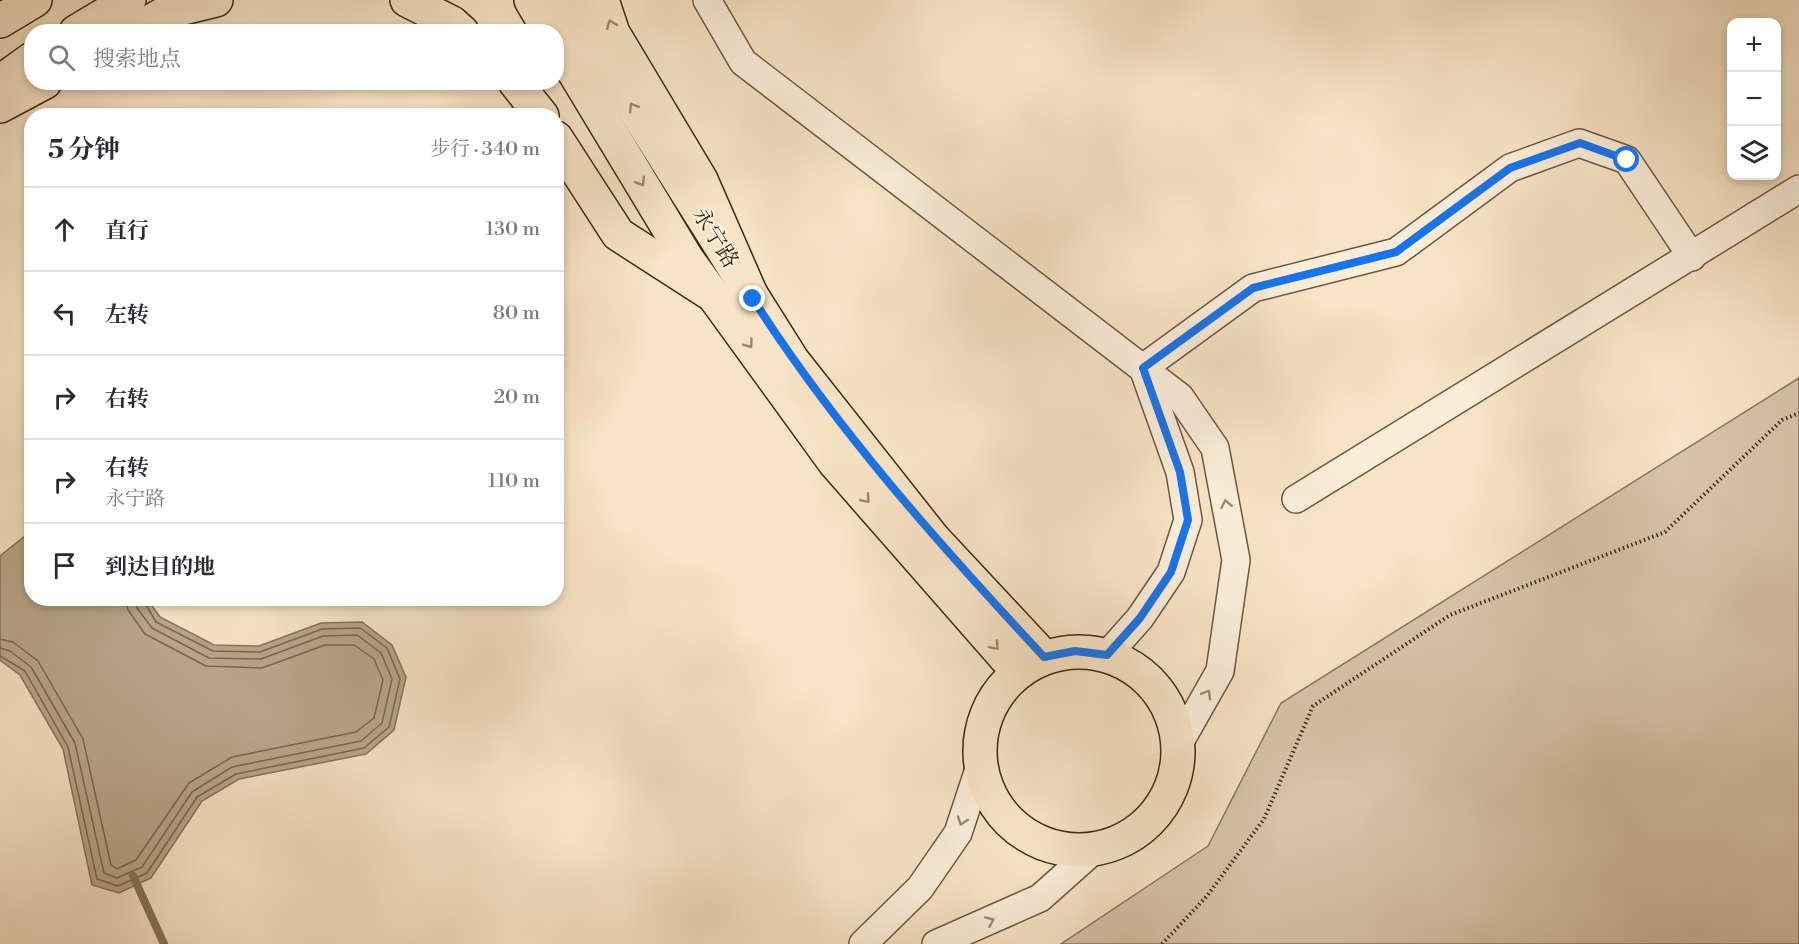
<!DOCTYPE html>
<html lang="zh">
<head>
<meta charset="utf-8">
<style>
  body { margin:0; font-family:"Libre Bodoni","Noto Serif SC",serif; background:#f2f2f3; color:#2b2b33 }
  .controls { position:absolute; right:18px; top:18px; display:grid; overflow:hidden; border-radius:12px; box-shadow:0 3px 9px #0003 }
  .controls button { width:54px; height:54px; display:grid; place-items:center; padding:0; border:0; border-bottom:2px solid #e1e1e2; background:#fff; color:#2b2b33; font:30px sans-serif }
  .stop { position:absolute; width:18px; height:18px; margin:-14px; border:4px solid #1a73e8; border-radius:50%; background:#fff }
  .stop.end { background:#1a73e8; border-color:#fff; box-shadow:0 2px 6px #0008 }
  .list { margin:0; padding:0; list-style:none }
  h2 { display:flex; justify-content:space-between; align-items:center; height:78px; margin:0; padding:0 24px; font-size:26px }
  h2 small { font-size:20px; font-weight:400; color:#7c7c81 }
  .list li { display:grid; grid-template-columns:39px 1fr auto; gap:18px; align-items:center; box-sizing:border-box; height:84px; padding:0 24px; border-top:2px solid #e1e1e2 }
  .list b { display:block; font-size:22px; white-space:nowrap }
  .list p { margin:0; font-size:20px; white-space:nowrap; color:#7c7c81 }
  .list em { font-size:20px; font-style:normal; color:#7c7c81 }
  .icon { flex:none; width:33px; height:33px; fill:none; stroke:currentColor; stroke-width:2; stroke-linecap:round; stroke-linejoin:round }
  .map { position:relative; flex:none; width:1799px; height:944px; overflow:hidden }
  .search { position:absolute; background:#fff; box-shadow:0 3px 9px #0003; left:24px; top:24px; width:540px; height:66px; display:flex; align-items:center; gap:15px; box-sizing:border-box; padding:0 21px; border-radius:24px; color:#7c7c81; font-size:22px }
  .panel { position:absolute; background:#fff; box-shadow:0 3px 9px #0003; left:24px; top:108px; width:540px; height:498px; border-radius:24px }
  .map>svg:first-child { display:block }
  .green { fill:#d7c3a7; stroke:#8a765d; stroke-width:1.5 }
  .water { fill:#b8a488; stroke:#877359; stroke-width:1.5 }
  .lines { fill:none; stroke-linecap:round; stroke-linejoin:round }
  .shore { stroke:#7a664e; stroke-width:1.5 }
  .stream { stroke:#877359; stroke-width:8 }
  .minor-casing { stroke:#6c5840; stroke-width:30 }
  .major-casing { stroke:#3d2913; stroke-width:36 }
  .highway-casing { stroke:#3d2913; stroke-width:36 }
  .path { stroke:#3d2913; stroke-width:4; stroke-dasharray:1.5 3; stroke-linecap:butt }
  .minor { stroke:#faedd9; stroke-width:27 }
  .major { stroke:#f7e3c5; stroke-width:33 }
  .highway { stroke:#f7e3c5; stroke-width:33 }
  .oneway { stroke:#9a866c }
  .oneway2 { stroke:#9c8b76 }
  .route { stroke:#1a73e8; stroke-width:8 }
  .labels { text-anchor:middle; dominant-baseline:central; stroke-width:4.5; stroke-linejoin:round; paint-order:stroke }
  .street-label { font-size:22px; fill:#3d2913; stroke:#faedd9 }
</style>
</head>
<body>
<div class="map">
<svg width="1799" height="944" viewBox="0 0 1799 944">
  <rect width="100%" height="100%" fill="#f7e3c5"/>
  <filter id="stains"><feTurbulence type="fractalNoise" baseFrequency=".00333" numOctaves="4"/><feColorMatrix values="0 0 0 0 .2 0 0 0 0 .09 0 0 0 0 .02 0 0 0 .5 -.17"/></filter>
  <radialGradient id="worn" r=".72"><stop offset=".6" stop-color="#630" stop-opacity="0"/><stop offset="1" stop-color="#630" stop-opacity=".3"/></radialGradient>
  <path class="green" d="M 1799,378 L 1799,944 L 1061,944 L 1208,846 L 1281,703 Z"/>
  <path class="water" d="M 31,517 L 32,598 L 147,599 L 160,617 L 214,645 L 259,646 L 321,623 L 362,622 L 392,645 L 406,677 L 394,730 L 366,754 L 239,779 L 202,801 L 151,878 L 119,893 L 92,885 L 63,749 L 20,675 L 0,660 L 0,556 L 25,536 Z"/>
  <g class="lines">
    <g class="shore">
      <path d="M 0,639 L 13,642 L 38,661 L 83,739 L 111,865 L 117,869 L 136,860 L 189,783 L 232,757 L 356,732 L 374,718 L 383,680 L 374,659 L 354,645 L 325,645 L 262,668 L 206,666 L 145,634 L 128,610 L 126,598"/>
      <path d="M 0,648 L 10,651 L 31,667 L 75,743 L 104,873 L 117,878 L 142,867 L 192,792 L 232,767 L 361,741 L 382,723 L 392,679 L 381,653 L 357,635 L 323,636 L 261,659 L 209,658 L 152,628 L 137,608 L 135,598"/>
      <path d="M 0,656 L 25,671 L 68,747 L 97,879 L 118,886 L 147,873 L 197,797 L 236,774 L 364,748 L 389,727 L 400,679 L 387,648 L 360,628 L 322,629 L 260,652 L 213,651 L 156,622 L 142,598"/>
    </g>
    <path class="stream" d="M 133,876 L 164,944"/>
    <defs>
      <g id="minor">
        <path d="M 707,0 L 743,62 L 1180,397 L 1215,448 L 1236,560 L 1220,671 L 1178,745"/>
        <path d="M 1143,368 L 1253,288 L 1396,252 L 1510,168 L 1579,143 L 1627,160 L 1692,257"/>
        <path d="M 1296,499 L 1799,189"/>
        <path d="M 1107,655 L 1140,618 L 1171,572 L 1188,520 L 1180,472 L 1143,368"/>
        <path d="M 863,944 L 920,888 L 958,833 L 980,766"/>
        <path d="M 936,944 L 1040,898 L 1095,849"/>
      </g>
      <g id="major">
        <path d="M 531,0 L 550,32"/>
        <path d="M 566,0 L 793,361 L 933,538 L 1044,657"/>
        <path d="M 556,42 L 687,259 L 835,463 L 1018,672"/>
        <circle cx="1079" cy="751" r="99"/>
      </g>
      <g id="highway">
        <path d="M 407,0 L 452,23 L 462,32"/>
        <path d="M 602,0 L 613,33 L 701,180 L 753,299"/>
        <path d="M 0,21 L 35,0"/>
        <path d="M 76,32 L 129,0"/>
        <path d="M 133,32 L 167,12 L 216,0"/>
        <path d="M 0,82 L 32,59"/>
        <path d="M 515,82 L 542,116"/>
        <path d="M 0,106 L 45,82"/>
        <path d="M 556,138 L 618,234 L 714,296"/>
      </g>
    </defs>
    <use href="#minor" class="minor-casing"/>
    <use href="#major" class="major-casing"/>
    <use href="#highway" class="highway-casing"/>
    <path class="path" d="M 1162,944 L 1207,896 L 1264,819 L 1313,706 L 1450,615 L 1665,532 L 1782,420 L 1799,413"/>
    <use href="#minor" class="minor"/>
    <use href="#major" class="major"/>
    <use href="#highway" class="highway"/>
  </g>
  <defs><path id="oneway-chevron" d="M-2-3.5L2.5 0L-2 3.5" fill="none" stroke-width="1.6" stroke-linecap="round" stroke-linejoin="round" transform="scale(1.5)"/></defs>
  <g class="oneway">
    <use href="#oneway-chevron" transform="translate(611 24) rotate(-110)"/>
    <use href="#oneway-chevron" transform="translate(633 107) rotate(-122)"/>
    <use href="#oneway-chevron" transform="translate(641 182) rotate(59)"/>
    <use href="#oneway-chevron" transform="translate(749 344) rotate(54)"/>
    <use href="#oneway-chevron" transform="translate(866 499) rotate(49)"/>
    <use href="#oneway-chevron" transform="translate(995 646) rotate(49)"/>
  </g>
  <g class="oneway2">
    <use href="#oneway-chevron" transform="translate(1226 504) rotate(-101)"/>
    <use href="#oneway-chevron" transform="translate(1207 694) rotate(-60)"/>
    <use href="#oneway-chevron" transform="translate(962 821) rotate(108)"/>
    <use href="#oneway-chevron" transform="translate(990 921) rotate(-24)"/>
  </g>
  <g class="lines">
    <path class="route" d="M 753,299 C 836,429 939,544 1044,657 L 1075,651 L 1107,655 L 1140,618 L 1171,572 L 1188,520 L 1180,472 L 1143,368 L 1253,288 L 1396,252 L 1510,168 L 1580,143 L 1627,160"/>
  </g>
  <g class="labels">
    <g class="street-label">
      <text transform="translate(715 238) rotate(58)">永宁路</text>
    </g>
  </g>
  <rect width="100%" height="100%" filter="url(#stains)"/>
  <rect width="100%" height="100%" fill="url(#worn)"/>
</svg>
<div class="controls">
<button>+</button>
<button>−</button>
<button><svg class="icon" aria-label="layers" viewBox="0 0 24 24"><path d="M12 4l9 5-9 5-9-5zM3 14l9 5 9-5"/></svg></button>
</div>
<div class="stop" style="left:1627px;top:160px"></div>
<div class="stop end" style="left:753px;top:299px"></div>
<div class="search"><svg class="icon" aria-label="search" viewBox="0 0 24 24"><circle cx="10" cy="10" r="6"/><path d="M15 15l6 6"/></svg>搜索地点</div>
<section class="panel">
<h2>5 分钟<small>步行 · 340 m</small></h2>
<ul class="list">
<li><svg class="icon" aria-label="ahead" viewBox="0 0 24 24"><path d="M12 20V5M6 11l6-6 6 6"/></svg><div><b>直行</b></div><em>130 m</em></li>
<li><svg class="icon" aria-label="left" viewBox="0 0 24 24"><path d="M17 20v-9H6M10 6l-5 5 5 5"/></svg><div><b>左转</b></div><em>80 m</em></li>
<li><svg class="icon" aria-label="right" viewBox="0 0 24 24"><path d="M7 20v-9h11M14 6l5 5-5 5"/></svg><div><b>右转</b></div><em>20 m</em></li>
<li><svg class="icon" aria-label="right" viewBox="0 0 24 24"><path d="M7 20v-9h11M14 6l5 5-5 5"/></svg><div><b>右转</b><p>永宁路</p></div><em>110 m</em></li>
<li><svg class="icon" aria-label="arrive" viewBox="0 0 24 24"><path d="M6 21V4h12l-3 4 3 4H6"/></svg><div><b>到达目的地</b></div></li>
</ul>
</section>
</div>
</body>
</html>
